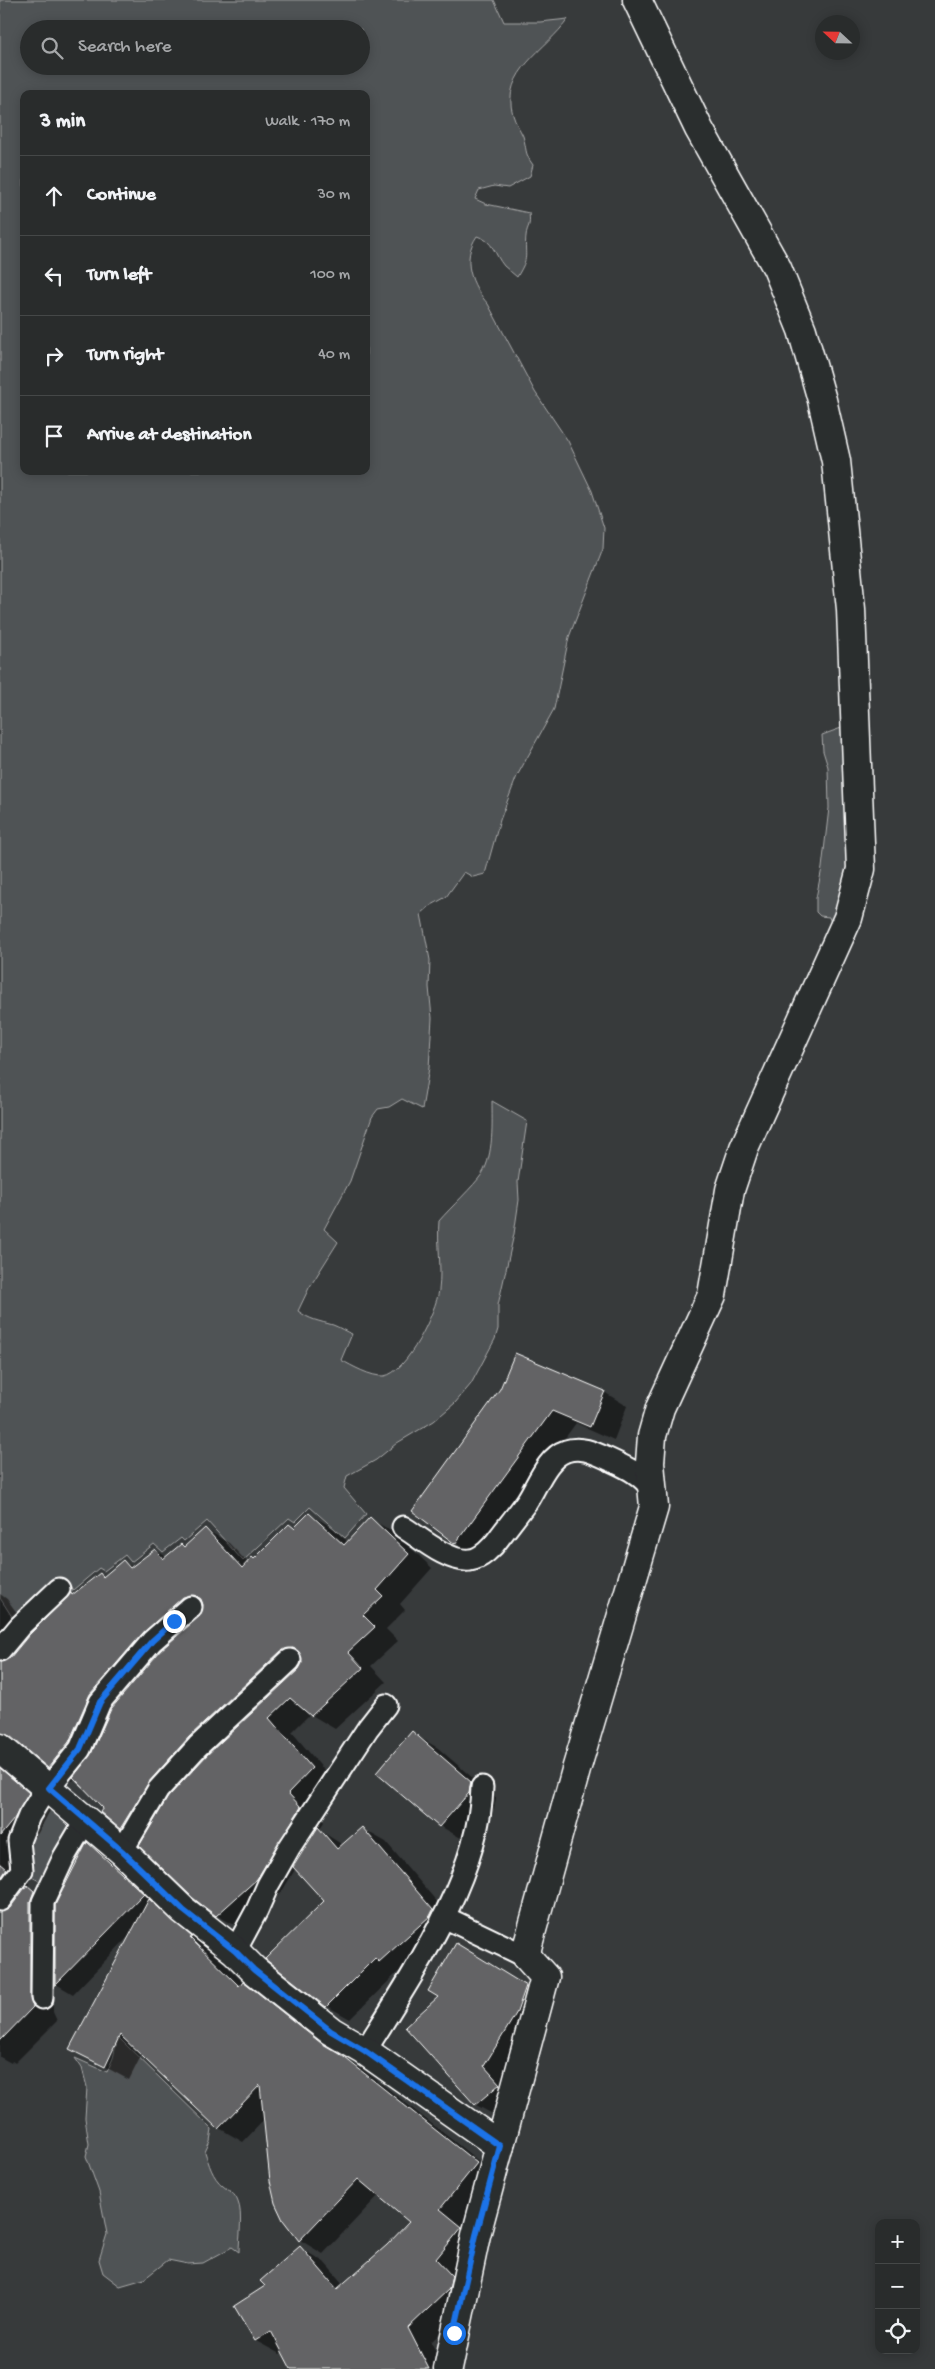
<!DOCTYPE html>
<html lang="en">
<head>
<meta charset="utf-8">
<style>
  body { margin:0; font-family:"Gochi Hand",sans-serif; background:#313434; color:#f1f3f6 }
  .controls { position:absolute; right:15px; bottom:15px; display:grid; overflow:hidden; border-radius:10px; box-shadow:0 2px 12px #0003 }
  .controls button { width:45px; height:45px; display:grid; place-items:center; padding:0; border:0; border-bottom:1px solid #454848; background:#292c2c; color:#f1f3f6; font:25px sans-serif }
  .compass { position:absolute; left:815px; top:15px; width:45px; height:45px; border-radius:50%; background:#292c2c; box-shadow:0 2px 12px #0003; rotate:292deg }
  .stop { position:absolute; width:15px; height:15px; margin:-11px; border:4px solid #1a73e8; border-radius:50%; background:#fff }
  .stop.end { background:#1a73e8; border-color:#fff; box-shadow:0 1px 5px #0008 }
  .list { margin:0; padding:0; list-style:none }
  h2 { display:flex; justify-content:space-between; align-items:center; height:65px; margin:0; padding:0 20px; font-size:21px }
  h2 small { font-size:16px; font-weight:400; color:#a5a7a9 }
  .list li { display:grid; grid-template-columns:32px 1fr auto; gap:15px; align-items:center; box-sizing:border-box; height:80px; padding:0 20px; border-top:1px solid #454848 }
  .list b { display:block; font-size:19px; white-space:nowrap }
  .list em { font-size:16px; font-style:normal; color:#a5a7a9 }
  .icon { flex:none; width:28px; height:28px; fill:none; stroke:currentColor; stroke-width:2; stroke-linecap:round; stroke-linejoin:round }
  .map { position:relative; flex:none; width:935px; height:2369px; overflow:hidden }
  .search { position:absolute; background:#292c2c; box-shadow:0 2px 12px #0003; left:20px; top:20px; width:350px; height:55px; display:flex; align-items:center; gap:12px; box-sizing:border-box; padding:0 18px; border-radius:28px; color:#a5a7a9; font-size:19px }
  .panel { position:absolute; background:#292c2c; box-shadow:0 2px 12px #0003; left:20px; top:90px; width:350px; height:385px; border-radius:10px }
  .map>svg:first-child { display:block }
  .green { fill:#505354; stroke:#a8a9aa; fill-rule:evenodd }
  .shadow { fill:#0007 }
  .building { fill:#636465; stroke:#fff }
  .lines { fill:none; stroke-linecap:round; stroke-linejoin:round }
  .service-casing { stroke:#fff; stroke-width:25 }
  .minor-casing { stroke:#fff; stroke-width:31 }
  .service { stroke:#2a2d2e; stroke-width:21 }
  .minor { stroke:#2a2d2e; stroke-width:28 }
  .route { stroke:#1a73e8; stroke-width:6 }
</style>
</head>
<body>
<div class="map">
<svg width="935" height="2369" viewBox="0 0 935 2369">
  <rect width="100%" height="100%" fill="#373a3b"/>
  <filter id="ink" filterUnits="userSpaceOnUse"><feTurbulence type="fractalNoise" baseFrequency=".02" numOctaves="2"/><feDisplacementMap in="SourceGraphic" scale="10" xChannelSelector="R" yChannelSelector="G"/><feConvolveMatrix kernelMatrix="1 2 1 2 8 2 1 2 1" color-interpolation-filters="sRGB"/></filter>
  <g filter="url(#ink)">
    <g class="green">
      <path d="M 0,0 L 494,0 L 504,22 L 540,22 L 568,19 C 547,50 500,71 513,115 C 515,123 520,129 523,136 C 527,149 524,153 533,165 L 530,176 L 508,188 L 494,186 L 479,190 L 475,199 L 486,204 L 529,213 C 531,228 527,225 526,236 C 524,259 530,255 517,277 C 513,273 508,270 504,266 C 494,254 494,241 477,236 C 461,259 471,285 488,304 L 535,392 L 568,441 L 592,491 L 604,528 L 603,549 L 569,637 L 554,709 L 517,776 L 500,820 L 485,874 L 473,877 L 464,872 L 446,897 L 430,906 L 421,914 L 430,960 L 429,987 L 432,1018 L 429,1068 L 422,1109 L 402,1099 L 389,1107 L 378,1109 L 372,1117 L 350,1181 L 324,1229 L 338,1242 L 309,1288 L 298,1311 C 310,1320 319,1321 333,1325 C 339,1327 346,1332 352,1334 L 341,1360 C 352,1366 371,1377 384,1376 C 407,1373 436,1311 439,1290 C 442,1268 437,1243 439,1221 C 450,1208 474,1186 482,1174 C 494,1154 492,1124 492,1101 L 527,1121 L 518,1182 L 519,1200 L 514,1234 L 498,1305 L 498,1329 L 495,1339 L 471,1384 L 455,1403 L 434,1421 L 397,1443 L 376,1460 L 347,1476 L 344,1488 L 366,1514 L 345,1538 L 310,1507 L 295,1522 L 289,1518 L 243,1561 L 207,1521 L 184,1541 L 181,1538 L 163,1552 L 154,1544 L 131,1562 L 125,1555 L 104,1571 L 99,1568 L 73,1590 L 66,1582 L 16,1623 L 0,1598 ZM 29,29 L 361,29 L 361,66 L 29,66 ZM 24,94 L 366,94 L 366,471 L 24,471 Z"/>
      <path d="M 844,727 L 849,869 L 844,897 L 831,923 L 829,917 L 820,916 L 816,912 L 816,898 L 822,868 L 829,808 L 828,767 L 823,751 L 822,735 Z"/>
      <path d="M 46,1800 L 76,1823 L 47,1885 L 26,1874 L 27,1834 Z"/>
      <path d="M 118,2037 L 212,2129 L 210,2141 L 205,2152 C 209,2164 212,2177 223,2186 C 229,2191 235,2193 238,2202 C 243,2213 239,2238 239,2252 L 232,2247 L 203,2263 L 188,2264 L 168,2260 L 144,2279 L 120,2286 L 103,2273 L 99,2260 L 107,2234 L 99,2192 L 86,2156 L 89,2144 L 85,2118 L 87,2087 L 82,2068 L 75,2058 L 107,2072 L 113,2058 Z"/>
    </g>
    <g class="shadow">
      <path d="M 501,1390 L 604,1392 L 627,1406 L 614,1440 L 576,1423 L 479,1556 L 455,1543 Z"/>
      <path d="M 309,1514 L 333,1528 L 348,1542 L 370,1519 L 394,1532 L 432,1568 L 400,1604 L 405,1610 L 386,1629 L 398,1641 L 371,1666 L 386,1682 L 335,1729 L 310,1714 L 292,1732 L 335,1783 L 311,1807 L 324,1822 L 319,1830 L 343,1845 L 363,1829 L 386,1842 L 456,1924 L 453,1929 L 403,1975 L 398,1972 L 350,2019 L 327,2006 L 326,1901 L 296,1868 L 281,1893 L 240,1928 L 216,1915 L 144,1841 L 121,1828 L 102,1812 L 104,1808 L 75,1778 L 73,1781 L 49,1767 L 24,1746 L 19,1747 L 52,1807 L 38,1833 L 10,1866 L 30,1883 L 28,1887 L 57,1905 L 88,1844 L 105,1854 L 161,1905 L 159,1906 L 173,1914 L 215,1951 L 213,1952 L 245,1984 L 267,1997 L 346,2059 L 364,2070 L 500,2178 L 464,2224 L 485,2241 L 473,2302 L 431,2342 L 445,2369 L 292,2369 L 283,2352 L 280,2354 L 256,2341 L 235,2306 L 266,2287 L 300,2248 L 324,2262 L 344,2285 L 388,2245 L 411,2222 L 379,2195 L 323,2254 L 300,2240 L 265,2119 L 243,2142 L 219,2128 L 142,2054 L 129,2080 L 71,2048 L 129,1936 L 73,1994 L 56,1984 L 56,1910 L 54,1916 L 53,2012 L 57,2021 L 15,2063 L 12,2061 L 11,2063 L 0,2057 L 0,1594 L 7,1599 L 32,1634 L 73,1596 L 100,1574 L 105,1577 L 124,1562 L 133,1567 L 155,1550 L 167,1557 L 181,1545 L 186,1548 L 205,1529 L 229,1543 L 248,1563 L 295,1529 Z"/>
      <path d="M 412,1733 L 438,1748 L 496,1798 L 494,1808 L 466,1841 L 440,1826 L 378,1773 Z"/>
      <path d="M 482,1959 L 551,2002 L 502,2119 L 476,2105 L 407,2027 Z"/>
    </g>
    <g class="building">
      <path d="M 515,1353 L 605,1391 L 590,1427 L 552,1411 L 455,1544 L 412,1511 L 500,1389 Z"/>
      <path d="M 309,1513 L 344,1545 L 370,1517 L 409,1554 L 377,1590 L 383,1596 L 363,1615 L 375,1627 L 348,1652 L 363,1668 L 311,1716 L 290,1698 L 269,1718 L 312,1768 L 288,1793 L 301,1807 L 257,1879 L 216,1916 L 193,1898 L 139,1846 L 168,1797 L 207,1755 L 299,1669 L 302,1663 L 299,1652 L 293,1648 L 281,1651 L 189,1737 L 149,1782 L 120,1829 L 100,1812 L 103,1808 L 73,1777 L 91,1754 L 111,1709 L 161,1650 L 200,1616 L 203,1605 L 201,1599 L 195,1595 L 183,1597 L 143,1633 L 90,1694 L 69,1742 L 48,1768 L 10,1736 L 0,1733 L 0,1662 L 10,1658 L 29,1635 L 71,1593 L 72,1595 L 100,1573 L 103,1577 L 123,1560 L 130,1568 L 155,1549 L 163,1559 L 181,1544 L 184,1547 L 205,1528 L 242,1568 L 252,1557 L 254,1559 L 289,1524 L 294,1528 Z"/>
      <path d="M 412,1731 L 471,1782 L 469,1793 L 439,1827 L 376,1773 Z"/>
      <path d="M 0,1768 L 29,1793 L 14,1819 L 0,1836 Z"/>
      <path d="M 318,1827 L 337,1849 L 362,1827 L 433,1910 L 430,1916 L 379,1962 L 375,1958 L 326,2007 L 265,1959 L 324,1901 L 293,1867 Z"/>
      <path d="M 87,1842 L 144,1894 L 55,1985 L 55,1905 Z"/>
      <path d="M 0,1863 L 7,1869 L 0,1879 Z"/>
      <path d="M 27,1885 L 34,1891 L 30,1902 L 30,1998 L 33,2007 L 0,2041 L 0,1912 L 10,1908 Z"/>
      <path d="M 149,1899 L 192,1937 L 190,1938 L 239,1986 L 243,1981 L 321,2043 L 340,2054 L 477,2163 L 440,2209 L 462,2227 L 436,2259 L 452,2276 L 449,2289 L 408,2328 L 429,2369 L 291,2369 L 271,2331 L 255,2341 L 234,2306 L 265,2286 L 260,2281 L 300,2246 L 337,2289 L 387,2245 L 409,2222 L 358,2179 L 299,2241 L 283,2220 L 275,2203 L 270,2181 L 260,2085 L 218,2129 L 120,2035 L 105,2067 L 69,2049 Z"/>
      <path d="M 456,1943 L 526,1986 L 517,2012 L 484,2066 L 500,2084 L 475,2105 L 405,2027 L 438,1997 L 428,1991 Z"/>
    </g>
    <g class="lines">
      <defs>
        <g id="service">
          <path d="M 403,1527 C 419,1537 449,1563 470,1560 C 481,1559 493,1547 499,1538 C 508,1526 518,1514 527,1501 C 537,1486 547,1457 566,1451 C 580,1446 593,1452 606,1458 C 625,1467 639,1472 652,1489"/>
          <path d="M 0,1650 L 20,1626 L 59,1589"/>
          <path d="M 122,1851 L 158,1790 L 198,1746 L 290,1660"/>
          <path d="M 0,1900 L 22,1870 L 19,1841 L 29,1816 L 40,1798 L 80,1749 L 100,1702 L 152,1641 L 191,1607"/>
          <path d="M 444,1917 L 527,1957"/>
          <path d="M 235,1951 L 257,1910 L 268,1885 L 289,1848 L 368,1728 L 386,1705"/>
          <path d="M 42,1998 L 43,1902 L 64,1857 L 86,1820"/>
          <path d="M 365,2051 C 411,1977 480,1876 482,1787"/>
        </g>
        <g id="minor">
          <path d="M 0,1748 L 122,1851 L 183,1910 L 235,1951 L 254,1970 L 331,2031 L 365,2051 L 500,2146"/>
          <path d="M 448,2369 L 476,2235 L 545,1977 L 527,1957 L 527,1948 L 576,1770 L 654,1507 L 650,1463 L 652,1436 L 660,1408 L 712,1295 L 730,1190 L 744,1148 L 848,918 L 861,869 L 851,609 L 836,461 L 822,400 L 802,330 L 777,268 L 699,129 L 637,0"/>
        </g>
      </defs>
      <use href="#service" class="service-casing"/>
      <use href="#minor" class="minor-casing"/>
      <use href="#service" class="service"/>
      <use href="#minor" class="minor"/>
    </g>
  </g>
  <g class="lines" filter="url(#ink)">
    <path class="route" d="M 174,1621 L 152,1641 L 100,1702 L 80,1749 L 49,1788 L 122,1851 L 183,1910 L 235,1951 L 254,1970 L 331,2031 L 365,2051 L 500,2146 L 476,2235 L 454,2333"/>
  </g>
</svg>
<div class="controls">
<button>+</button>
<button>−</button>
<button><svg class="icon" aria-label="locate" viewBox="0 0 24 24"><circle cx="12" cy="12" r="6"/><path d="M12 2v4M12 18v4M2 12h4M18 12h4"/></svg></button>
</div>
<svg class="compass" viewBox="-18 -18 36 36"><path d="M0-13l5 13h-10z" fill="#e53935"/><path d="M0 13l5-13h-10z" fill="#a5a7a9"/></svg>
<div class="stop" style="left:454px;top:2333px"></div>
<div class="stop end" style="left:174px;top:1621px"></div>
<div class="search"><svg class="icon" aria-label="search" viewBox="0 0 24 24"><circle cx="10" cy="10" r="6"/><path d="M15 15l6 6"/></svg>Search here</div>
<section class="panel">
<h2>3 min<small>Walk · 170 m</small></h2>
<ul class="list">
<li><svg class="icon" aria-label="ahead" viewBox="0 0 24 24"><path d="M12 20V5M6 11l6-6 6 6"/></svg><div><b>Continue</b></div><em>30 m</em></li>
<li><svg class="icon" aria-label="left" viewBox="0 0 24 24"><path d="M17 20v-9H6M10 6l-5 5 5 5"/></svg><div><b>Turn left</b></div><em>100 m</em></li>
<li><svg class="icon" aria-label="right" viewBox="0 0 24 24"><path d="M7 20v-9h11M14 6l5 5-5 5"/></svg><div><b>Turn right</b></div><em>40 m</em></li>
<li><svg class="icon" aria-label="arrive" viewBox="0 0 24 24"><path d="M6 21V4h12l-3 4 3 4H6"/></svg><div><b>Arrive at destination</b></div></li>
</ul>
</section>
</div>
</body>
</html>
